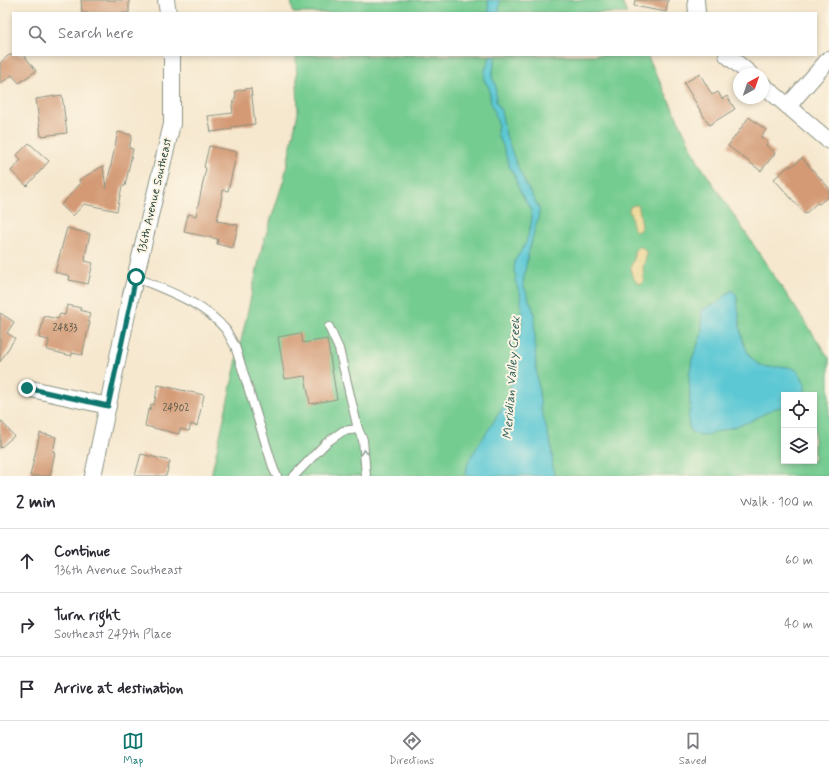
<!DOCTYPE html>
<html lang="en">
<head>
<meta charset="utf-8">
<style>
  body { margin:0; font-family:Mynerve,sans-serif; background:#f2f2f3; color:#2b2b33 }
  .controls { position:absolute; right:12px; bottom:12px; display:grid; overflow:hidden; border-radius:0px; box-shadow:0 2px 6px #0003 }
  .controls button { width:36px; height:36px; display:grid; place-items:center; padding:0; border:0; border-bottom:1px solid #e1e1e2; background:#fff; color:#2b2b33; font:20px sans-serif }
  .compass { position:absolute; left:733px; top:68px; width:36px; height:36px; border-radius:50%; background:#fff; box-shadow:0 2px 6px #0003; rotate:40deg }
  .stop { position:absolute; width:12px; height:12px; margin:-9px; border:3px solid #0f766e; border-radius:50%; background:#fff }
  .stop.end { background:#0f766e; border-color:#fff; box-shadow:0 1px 4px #0008 }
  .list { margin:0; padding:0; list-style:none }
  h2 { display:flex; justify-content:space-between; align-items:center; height:52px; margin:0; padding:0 16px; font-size:17px }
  h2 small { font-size:13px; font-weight:400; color:#7c7c81 }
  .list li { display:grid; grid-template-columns:26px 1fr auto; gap:12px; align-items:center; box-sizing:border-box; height:64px; padding:0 16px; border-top:1px solid #e1e1e2 }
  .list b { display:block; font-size:15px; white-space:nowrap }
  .list p { margin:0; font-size:13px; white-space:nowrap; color:#7c7c81 }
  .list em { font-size:13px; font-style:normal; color:#7c7c81 }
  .icon { flex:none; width:22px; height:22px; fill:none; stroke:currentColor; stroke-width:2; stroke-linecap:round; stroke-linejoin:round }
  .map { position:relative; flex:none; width:829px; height:476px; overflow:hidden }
  .search { position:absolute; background:#fff; box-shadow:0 2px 6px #0003; left:12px; right:12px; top:12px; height:44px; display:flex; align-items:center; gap:10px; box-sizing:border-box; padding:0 14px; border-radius:0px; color:#7c7c81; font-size:15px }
  .sheet { height:244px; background:#fff }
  nav { display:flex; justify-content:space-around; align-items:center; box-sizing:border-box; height:56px; border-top:1px solid #e1e1e2; background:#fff; font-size:11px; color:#7c7c81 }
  nav a { display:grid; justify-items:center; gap:2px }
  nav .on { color:#0f766e }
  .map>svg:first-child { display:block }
  .green { fill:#74cc91; stroke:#4a8462; fill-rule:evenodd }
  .sand { fill:#eeda9e; stroke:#868c69 }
  .water { fill:#5cc8d4; stroke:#3e8284 }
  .building { fill:#d39a75 }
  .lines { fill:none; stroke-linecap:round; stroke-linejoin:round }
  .lane-casing { stroke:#8a9282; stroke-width:10 }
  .street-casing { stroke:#8a9282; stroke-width:18 }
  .lane { stroke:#fff; stroke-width:8 }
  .street { stroke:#fff; stroke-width:16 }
  .oneway { stroke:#8f9e9a }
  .route { stroke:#0f766e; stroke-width:5 }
  .labels { text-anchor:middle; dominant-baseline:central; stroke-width:4; stroke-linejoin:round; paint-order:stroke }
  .number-label { font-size:10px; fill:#4c5444 }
  .street-label { font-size:12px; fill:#1f3d34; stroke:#fcf5e5 }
  .water-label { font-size:13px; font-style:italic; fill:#2e605c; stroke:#fcf5e5 }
</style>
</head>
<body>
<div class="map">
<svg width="829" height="476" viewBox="0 0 829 476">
  <rect width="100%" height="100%" fill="#fcf5e5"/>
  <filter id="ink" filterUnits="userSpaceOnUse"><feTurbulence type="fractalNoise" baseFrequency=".025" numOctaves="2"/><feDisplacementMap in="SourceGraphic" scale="8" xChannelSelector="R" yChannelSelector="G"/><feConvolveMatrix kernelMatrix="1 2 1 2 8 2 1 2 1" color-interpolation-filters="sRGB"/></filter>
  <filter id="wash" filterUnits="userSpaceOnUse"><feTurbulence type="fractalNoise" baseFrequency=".012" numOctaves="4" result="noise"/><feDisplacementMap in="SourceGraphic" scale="16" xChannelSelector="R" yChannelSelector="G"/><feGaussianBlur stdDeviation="0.9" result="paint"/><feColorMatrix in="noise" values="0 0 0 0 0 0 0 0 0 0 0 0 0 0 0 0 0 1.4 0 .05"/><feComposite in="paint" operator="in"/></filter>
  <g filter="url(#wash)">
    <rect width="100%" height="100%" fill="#f6e8cf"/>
    <g class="green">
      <path d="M 291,0 L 621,0 L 627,13 L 293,13 Z"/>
      <path d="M 296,55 L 647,55 L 699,163 L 829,358 L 829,476 L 211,476 L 262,247 L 284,179 L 298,112 ZM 784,395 L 814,395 L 814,461 L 784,461 Z"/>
    </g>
    <g class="sand">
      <path d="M 634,205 L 638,205 L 639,208 L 642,226 L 639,231 L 636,231 C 630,226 633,222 631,216 C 631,214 629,212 629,210 L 630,207 Z"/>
      <path d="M 638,247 L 642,247 L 646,252 L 647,254 L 643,267 L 644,281 L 641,284 C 635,283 631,275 631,269 C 631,265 633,262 634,259 C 634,253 633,251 638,247 Z"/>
    </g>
    <g class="water">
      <path d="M 488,0 L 500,0 L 499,13 L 489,13 Z"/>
      <path d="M 491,55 L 496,55 L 492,77 L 496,85 L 496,102 L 501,111 L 506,135 L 516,163 L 527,187 L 539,208 L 539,214 L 528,255 L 523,284 L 534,312 L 536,368 L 541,409 L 551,445 L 554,476 L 466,476 L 467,466 L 470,458 L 509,398 L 514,360 L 523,320 L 520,293 L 518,289 L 515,281 L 516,276 L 514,271 L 515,260 L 526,243 L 532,219 L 531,211 L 519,189 L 515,177 L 509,166 L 502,143 L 498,137 L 497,130 L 498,124 L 495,113 L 491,105 L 489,88 L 484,80 L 485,70 Z"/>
      <path d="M 730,291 L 733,291 L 736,294 C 741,315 737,348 757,363 C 771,374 794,356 803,380 C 806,385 806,390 803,395 L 784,395 L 784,406 L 773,409 L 749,422 L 710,434 L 700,436 L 692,433 L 689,427 L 688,419 L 690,405 L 689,376 L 692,359 L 700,339 L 702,332 L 701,310 L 719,302 Z"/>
    </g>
    <g id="blocks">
      <g class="building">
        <path d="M 81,0 L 127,0 L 129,1 L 129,13 L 82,13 Z"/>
        <path d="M 635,0 L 668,0 L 666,12 L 634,6 Z"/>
        <path d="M 9,55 L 24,55 L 36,71 L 19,83 L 12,75 L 0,84 L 0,63 Z"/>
        <path d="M 700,74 L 712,95 L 718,92 L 722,99 L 727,96 L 735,109 L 709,125 L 684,83 Z"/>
        <path d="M 251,88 L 255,124 L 232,127 L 233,129 L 211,132 L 208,116 L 233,113 L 232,105 L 236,96 L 235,91 Z"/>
        <path d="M 62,95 L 67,133 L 41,136 L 36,99 Z"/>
        <path d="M 749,117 L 766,130 L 761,137 L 768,142 L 766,145 L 775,153 L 761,171 L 728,146 Z"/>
        <path d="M 118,132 L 132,135 L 129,148 L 133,149 L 125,186 L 122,186 L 117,211 L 84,204 L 73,216 L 61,205 L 80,184 L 79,180 L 103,166 L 106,189 Z"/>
        <path d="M 29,143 L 49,161 L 27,186 L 11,171 L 21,160 L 17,155 Z"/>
        <path d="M 209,146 L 237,152 L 228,191 L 223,190 L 217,221 L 238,225 L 233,248 L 217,244 L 218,239 L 184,232 L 188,214 L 196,216 L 206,168 L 204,167 Z"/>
        <path d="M 802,158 L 829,188 L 829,196 L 819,204 L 817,203 L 805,214 L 774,179 L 790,165 L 791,167 Z"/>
        <path d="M 67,228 L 90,234 L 85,256 L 86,256 L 85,261 L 93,263 L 88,284 L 69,280 L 70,276 L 55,272 Z"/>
        <path d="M 67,305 L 81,308 L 80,310 L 90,313 L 88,322 L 90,322 L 82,355 L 72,353 L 72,356 L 47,350 L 49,340 L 39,338 L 44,316 L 58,319 L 60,314 L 65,315 Z"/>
        <path d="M 0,313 L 14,322 L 7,333 L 15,338 L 0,362 Z"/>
        <path d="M 301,333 L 303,343 L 327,339 L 337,399 L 310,404 L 305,376 L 285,379 L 278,337 Z"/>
        <path d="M 158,385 L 204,395 L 197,426 L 191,424 L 189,431 L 180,429 L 179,434 L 145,426 L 148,410 L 150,410 L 151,404 L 154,405 Z"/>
        <path d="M 0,420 L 14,436 L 0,448 Z"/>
        <path d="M 40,433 L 56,437 L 53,452 L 55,452 L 50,476 L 30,476 Z"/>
        <path d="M 141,454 L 170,461 L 166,476 L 135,476 Z"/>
      </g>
    </g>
  </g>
  <g filter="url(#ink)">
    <use href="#blocks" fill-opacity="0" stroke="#8a9282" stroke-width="1"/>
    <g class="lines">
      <defs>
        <g id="lane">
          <path d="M 135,277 C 167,291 203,302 226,330 C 229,335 232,341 235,346 L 274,470 L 277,476"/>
          <path d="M 329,327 L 339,349 L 358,429 L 363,440 L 366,476"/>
          <path d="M 294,476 L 326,443 L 343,431 L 358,429"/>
        </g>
        <g id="street">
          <path d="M 166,0 L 168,13"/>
          <path d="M 696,0 L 697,13"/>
          <path d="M 727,55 L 750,74"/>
          <path d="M 763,85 L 829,141"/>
          <path d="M 788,106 L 829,59"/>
          <path d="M 27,388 L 108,406"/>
          <path d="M 93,476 L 131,295 L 172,124 L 172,55"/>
        </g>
      </defs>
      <use href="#lane" class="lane-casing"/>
      <use href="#street" class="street-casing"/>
      <use href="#lane" class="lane"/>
      <use href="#street" class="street"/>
    </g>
    <defs><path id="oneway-chevron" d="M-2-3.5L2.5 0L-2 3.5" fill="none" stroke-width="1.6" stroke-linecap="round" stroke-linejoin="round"/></defs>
    <use class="oneway" href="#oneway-chevron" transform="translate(364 452) rotate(-96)"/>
  </g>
  <g class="lines" filter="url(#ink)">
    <path class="route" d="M 27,388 L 108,406 L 136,277"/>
  </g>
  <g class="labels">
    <g class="number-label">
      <text x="65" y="328">24833</text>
      <text x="176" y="408">24902</text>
    </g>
    <g class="street-label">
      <text transform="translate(155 196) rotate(-77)">136th Avenue Southeast</text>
    </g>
    <g class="water-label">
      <text transform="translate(512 378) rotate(-86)">Meridian Valley Creek</text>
    </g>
  </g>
</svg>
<div class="controls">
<button><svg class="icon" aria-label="locate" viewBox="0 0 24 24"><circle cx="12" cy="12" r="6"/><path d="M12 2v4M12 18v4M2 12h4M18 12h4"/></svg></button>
<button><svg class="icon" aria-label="layers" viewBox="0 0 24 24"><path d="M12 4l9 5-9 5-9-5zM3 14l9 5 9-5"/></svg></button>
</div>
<svg class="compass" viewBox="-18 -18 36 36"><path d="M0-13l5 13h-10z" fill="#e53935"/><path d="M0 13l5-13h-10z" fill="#7c7c81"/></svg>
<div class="stop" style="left:136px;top:277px"></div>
<div class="stop end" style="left:27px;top:388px"></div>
<div class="search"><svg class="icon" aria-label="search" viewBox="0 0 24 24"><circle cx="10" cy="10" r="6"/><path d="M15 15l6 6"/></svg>Search here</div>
</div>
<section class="sheet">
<h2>2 min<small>Walk · 100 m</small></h2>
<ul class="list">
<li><svg class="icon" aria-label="ahead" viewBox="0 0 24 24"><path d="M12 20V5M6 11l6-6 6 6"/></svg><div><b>Continue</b><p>136th Avenue Southeast</p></div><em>60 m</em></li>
<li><svg class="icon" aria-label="right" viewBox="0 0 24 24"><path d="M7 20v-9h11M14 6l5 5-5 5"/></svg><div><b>Turn right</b><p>Southeast 249th Place</p></div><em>40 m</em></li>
<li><svg class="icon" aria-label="arrive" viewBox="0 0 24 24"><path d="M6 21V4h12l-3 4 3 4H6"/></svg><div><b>Arrive at destination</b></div></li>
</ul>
</section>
<nav>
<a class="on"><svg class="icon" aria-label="map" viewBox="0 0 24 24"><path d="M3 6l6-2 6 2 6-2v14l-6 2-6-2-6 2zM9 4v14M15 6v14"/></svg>Map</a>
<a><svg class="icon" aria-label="directions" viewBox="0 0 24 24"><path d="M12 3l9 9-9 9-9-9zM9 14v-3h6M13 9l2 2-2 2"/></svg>Directions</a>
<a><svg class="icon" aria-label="saved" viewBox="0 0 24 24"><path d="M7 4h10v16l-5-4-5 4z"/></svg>Saved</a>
</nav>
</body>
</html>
